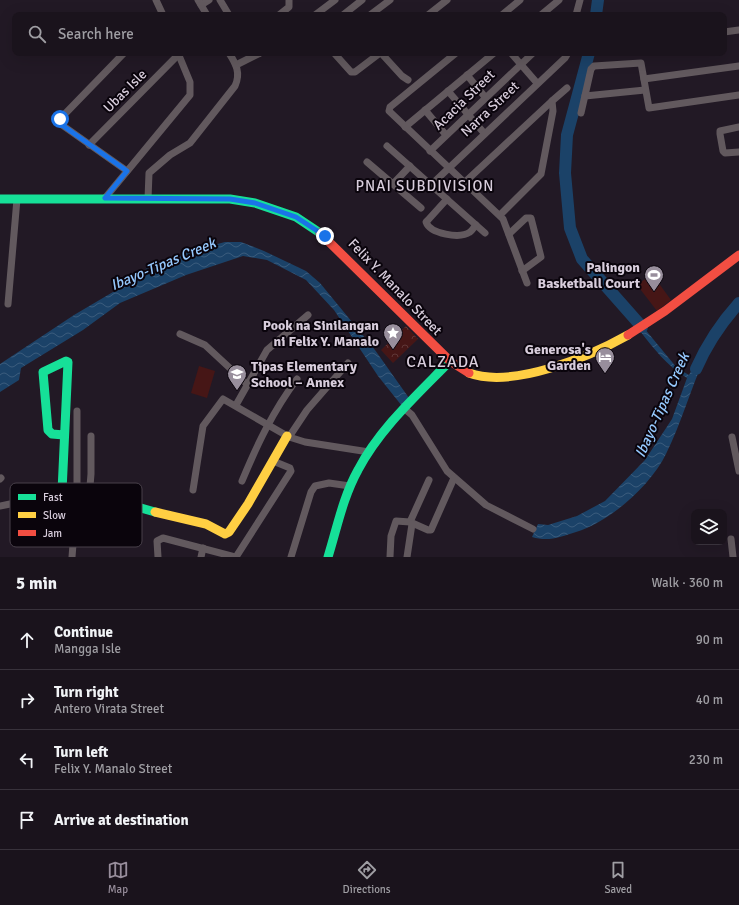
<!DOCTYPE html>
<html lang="en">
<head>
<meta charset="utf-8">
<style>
  body { margin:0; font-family:Signika,sans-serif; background:#231c25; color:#f1f3f6 }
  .controls { position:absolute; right:12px; bottom:12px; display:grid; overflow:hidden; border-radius:8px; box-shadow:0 4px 16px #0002 }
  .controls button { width:36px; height:36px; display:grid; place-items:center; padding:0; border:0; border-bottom:1px solid #38323b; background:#1a131c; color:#f1f3f6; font:20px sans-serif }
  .stop { position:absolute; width:12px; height:12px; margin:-9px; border:3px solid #1a73e8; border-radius:50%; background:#fff }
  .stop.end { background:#1a73e8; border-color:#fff; box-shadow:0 1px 4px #0008 }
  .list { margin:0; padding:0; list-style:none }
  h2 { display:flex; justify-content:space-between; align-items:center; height:52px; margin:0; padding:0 16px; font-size:17px }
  h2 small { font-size:13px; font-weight:400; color:#9f9ea3 }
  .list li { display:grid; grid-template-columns:26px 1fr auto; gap:12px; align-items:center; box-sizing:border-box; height:60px; padding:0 16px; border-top:1px solid #38323b }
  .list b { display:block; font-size:15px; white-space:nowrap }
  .list p { margin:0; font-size:13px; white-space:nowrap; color:#9f9ea3 }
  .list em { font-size:13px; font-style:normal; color:#9f9ea3 }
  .icon { flex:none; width:22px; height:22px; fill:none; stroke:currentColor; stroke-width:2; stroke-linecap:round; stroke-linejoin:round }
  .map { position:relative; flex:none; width:739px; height:557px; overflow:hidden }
  .search { position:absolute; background:#1a131c; box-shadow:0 4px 16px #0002; left:12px; right:12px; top:12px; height:44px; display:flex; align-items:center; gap:10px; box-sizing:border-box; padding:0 14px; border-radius:8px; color:#9f9ea3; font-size:15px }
  .sheet { height:292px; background:#1a131c }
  nav { display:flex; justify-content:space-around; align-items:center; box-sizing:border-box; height:56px; border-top:1px solid #38323b; background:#1a131c; font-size:11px; color:#9f9ea3 }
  nav a { display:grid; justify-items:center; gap:2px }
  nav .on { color:#988e9c }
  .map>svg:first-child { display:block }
  .park { fill:url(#park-crowns) }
  .pitch { fill:#461616 }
  .water { fill:url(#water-waves) }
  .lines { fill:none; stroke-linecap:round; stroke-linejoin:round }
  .river { stroke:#1b4268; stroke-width:12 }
  .street { stroke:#62595e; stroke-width:7 }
  .fast { stroke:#16e098; stroke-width:9 }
  .slow { stroke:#ffcf43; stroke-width:9 }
  .jam { stroke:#f24e42; stroke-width:9 }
  .route { stroke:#1a73e8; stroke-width:5 }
  .labels { text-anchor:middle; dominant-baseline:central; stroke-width:4; stroke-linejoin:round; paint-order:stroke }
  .street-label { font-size:14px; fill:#d8cddc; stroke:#0a040c }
  .poi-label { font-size:14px; font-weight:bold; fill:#d8cddc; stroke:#0a040c; text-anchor:end }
  .neighbourhood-label { font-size:15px; letter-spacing:1px; fill:#d8cddc; stroke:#0a040c }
  .water-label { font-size:15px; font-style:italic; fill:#95c8fd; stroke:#0a040c }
  .quarter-label { font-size:16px; letter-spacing:1px; fill:#d8cddc; stroke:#0a040c }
  .key { fill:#0a040c; stroke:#48404a; stroke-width:1 }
  .key-label { font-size:11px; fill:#d8cddc }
</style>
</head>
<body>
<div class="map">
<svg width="739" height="557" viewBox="0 0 739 557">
  <defs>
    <pattern id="park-crowns" width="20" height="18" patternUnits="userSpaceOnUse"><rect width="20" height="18" fill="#461616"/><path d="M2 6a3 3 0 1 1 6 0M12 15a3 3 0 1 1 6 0" fill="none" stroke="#603737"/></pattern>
    <pattern id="water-waves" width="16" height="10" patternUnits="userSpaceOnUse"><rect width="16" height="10" fill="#1b4268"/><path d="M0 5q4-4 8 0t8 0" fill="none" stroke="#3b5c7d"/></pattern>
  </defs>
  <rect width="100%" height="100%" fill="#221925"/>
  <path class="park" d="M 406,326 L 418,339 L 393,363 L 381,350 Z"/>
  <g class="pitch">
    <path d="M 652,274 L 671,300 L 657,311 L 637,285 Z"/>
    <path d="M 199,366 L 215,371 L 207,398 L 191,393 Z"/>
  </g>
  <g class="water">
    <path d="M 225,242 L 241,242 L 264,251 L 306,271 L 320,283 L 375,350 L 409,398 L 402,406 L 378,376 L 334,310 L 306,280 L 267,260 L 243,256 L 186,275 L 120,303 L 83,330 L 21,368 L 19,380 L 0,392 L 0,364 L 74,315 L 113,292 L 132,283 L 151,264 L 171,268 L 183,253 Z"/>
    <path d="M 644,328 L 677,368 L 689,375 L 701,352 L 706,355 C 691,387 682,422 666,454 C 651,485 610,522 576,532 C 561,537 548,542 532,537 L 538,524 L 548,525 L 577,516 L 605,501 L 645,460 L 672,419 L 687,378 C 667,366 654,349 640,331 Z"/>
  </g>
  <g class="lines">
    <g class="river">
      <path d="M 596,15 L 598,0"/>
      <path d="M 589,53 L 567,135 L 565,173 L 570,228 L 582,259 L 642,327"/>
      <path d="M 696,369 C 707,344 721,323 739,303"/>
    </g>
    <g class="street">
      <path d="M 156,0 L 163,15"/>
      <path d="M 198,0 L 207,15"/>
      <path d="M 220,0 L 229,15"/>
      <path d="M 201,5 L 209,0"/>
      <path d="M 279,15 L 289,7 L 289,0"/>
      <path d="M 315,15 L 335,0"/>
      <path d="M 343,15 L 362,0"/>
      <path d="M 370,15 L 390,0"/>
      <path d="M 428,15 L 447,0"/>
      <path d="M 502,15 L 520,0"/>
      <path d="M 541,15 L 559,0"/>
      <path d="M 576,15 L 580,0"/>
      <path d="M 724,32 L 739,30"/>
      <path d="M 124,53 L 60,119 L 62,125 L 127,171"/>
      <path d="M 334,53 L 351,72 L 355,72 L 380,53"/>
      <path d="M 381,53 L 402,76 L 408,80"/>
      <path d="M 456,53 L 390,107 L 389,111 L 503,219 L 527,283"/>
      <path d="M 511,53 L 537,83"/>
      <path d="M 236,65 L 260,53"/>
      <path d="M 467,75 L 485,97"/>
      <path d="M 644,79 L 739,66"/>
      <path d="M 448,91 L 484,133"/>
      <path d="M 585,96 L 645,90"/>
      <path d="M 425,110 L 446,135"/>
      <path d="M 581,113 L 591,69 L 594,66 L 641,63 L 649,108 L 739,95"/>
      <path d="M 405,127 L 494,53"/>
      <path d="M 739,127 L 720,131 L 720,134 L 723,151 L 725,153 L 739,152"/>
      <path d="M 89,145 L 179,54"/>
      <path d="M 387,146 L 485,233"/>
      <path d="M 430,151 L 533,53"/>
      <path d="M 367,162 L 421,208"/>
      <path d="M 465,182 L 552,101"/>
      <path d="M 393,184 L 410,166"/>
      <path d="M 431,185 L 565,58 L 568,53"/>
      <path d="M 105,198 L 190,95 L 190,82 L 178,53"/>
      <path d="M 148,199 L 149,173 L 170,155 L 190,143 L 235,86 C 241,73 236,64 229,53"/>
      <path d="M 447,199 L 428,220 L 426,222 C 430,234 460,239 470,232 C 472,231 474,227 476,225"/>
      <path d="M 500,215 L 541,174 L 553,111 L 552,101 L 567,88"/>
      <path d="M 509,234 L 526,218 L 531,218 L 541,257 L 522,271"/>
      <path d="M 8,304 L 17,199"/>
      <path d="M 180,334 L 205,345 L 247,384"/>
      <path d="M 236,405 L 267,350 L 308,315"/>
      <path d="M 405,409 L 412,415 L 447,471 L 486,505 L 533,529"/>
      <path d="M 289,437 L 307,410 L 348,363"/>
      <path d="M 732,437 L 739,471"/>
      <path d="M 0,479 L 1,478"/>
      <path d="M 242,481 C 257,445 273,411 297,379"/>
      <path d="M 193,490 L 203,426 L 223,399 L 289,437 L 305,442 L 369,452"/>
      <path d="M 0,506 L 10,504"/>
      <path d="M 410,522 L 429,480"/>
      <path d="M 86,534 L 91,474 L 91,436"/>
      <path d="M 731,539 L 733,557"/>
      <path d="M 72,557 L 77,494 L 77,411"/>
      <path d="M 158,557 L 157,541 L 163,538 L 235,557"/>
      <path d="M 201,557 L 203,548"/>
      <path d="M 236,557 L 291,471 L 290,468 L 273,461"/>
      <path d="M 291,557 L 311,492 L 315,486 L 329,483 L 350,486"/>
      <path d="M 390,557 L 391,536 L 396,521 L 410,522 L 428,530 L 431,530 L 454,478"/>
      <path d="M 407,557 L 412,524"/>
    </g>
    <g class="fast">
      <path d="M 0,199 L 230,199 L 255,203 L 296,217 L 320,233"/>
      <path d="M 64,435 L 52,434 L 48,430 L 43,372 L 66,361 L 68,362 L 62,491 L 113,500 L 155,512"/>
      <path d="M 328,557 C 337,528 343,497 358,470 C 380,428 417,395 450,361"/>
    </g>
    <g class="slow">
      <path d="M 469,373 C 512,389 589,357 628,335"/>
      <path d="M 155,512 L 206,524 L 225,534 L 229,532 L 248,504 L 287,436"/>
    </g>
    <g class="jam">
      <path d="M 320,233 L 450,361 L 469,373"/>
      <path d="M 628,335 L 665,311 L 739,255"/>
    </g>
  </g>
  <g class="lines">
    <path class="route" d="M 60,119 L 62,125 L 127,171 L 105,198 L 230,199 L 255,203 L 296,217 L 325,236"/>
  </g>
  <defs>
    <symbol id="stadium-pin" viewBox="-11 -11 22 30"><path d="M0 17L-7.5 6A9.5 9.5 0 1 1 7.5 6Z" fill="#988e9c" stroke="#0a040c"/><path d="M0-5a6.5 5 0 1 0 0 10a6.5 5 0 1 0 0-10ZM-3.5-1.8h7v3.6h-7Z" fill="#fff"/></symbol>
    <symbol id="sight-pin" viewBox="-11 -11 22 30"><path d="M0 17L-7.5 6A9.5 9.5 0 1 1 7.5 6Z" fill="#988e9c" stroke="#0a040c"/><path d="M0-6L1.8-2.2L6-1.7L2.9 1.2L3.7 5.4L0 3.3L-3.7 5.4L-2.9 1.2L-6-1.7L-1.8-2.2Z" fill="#fff"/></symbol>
    <symbol id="hotel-pin" viewBox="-11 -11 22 30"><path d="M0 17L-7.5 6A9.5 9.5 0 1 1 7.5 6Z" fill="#988e9c" stroke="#0a040c"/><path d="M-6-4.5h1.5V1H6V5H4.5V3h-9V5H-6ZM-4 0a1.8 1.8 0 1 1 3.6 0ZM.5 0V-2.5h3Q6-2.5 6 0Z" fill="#fff"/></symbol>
    <symbol id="school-pin" viewBox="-11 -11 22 30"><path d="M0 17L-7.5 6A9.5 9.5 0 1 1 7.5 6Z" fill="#988e9c" stroke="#0a040c"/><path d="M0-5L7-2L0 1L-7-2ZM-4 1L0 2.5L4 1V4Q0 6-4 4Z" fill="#fff"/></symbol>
  </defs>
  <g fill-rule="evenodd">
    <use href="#stadium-pin" x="643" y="264" width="22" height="30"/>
    <use href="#sight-pin" x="382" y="322" width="22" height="30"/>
    <use href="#hotel-pin" x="594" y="346" width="22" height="30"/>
    <use href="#school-pin" x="226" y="363" width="22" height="30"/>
  </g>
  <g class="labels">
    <g class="street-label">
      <text transform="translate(125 91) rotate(-45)">Ubas Isle</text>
      <text transform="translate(464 100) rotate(-44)">Acacia Street</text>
      <text transform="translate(490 109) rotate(-43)">Narra Street</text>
      <text transform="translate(395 287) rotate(46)">Felix Y. Manalo Street</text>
    </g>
    <g class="poi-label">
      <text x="640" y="267">Palingon<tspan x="640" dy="16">Basketball Court</tspan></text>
      <text x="379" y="325">Pook na Sinilangan<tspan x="379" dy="16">ni Felix Y. Manalo</tspan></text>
      <text x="591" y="349">Generosa's<tspan x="591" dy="16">Garden</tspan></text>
      <text x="251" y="366" text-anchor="start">Tipas Elementary<tspan x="251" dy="16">School – Annex</tspan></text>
    </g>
    <g class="neighbourhood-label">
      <text x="425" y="186">PNAI SUBDIVISION</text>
    </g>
    <g class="water-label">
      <text transform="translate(163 264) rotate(-23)">Ibayo-Tipas Creek</text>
      <text transform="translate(662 405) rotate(-66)">Ibayo-Tipas Creek</text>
    </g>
    <g class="quarter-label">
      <text x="443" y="362">CALZADA</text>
    </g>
  </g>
  <rect x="10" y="483" width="132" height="64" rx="6" class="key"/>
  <rect x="18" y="494" width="18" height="6" fill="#16e098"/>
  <rect x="18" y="512" width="18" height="6" fill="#ffcf43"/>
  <rect x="18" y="530" width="18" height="6" fill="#f24e42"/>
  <g class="key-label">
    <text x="43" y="501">Fast</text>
    <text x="43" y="519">Slow</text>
    <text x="43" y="537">Jam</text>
  </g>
</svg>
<div class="controls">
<button><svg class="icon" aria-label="layers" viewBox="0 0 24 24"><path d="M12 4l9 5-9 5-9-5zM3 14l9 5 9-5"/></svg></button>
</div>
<div class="stop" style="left:60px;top:119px"></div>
<div class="stop end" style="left:325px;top:236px"></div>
<div class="search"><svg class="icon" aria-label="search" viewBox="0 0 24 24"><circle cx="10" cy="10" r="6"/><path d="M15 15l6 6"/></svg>Search here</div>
</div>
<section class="sheet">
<h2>5 min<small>Walk · 360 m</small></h2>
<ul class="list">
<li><svg class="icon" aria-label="ahead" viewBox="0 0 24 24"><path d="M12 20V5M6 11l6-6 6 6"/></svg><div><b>Continue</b><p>Mangga Isle</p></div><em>90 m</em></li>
<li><svg class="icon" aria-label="right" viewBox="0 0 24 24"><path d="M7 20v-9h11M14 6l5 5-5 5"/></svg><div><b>Turn right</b><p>Antero Virata Street</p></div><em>40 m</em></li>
<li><svg class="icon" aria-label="left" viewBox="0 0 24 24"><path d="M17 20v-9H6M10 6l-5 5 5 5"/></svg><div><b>Turn left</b><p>Felix Y. Manalo Street</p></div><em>230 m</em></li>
<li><svg class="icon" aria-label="arrive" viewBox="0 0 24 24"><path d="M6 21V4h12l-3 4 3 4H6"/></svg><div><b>Arrive at destination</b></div></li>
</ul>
</section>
<nav>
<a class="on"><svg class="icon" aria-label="map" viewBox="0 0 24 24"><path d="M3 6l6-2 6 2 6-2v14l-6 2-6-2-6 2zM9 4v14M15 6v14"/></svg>Map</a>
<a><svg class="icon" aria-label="directions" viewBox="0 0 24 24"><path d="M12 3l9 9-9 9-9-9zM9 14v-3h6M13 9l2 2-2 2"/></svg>Directions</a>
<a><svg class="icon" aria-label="saved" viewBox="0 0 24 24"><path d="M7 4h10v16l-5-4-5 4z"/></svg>Saved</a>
</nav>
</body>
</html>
